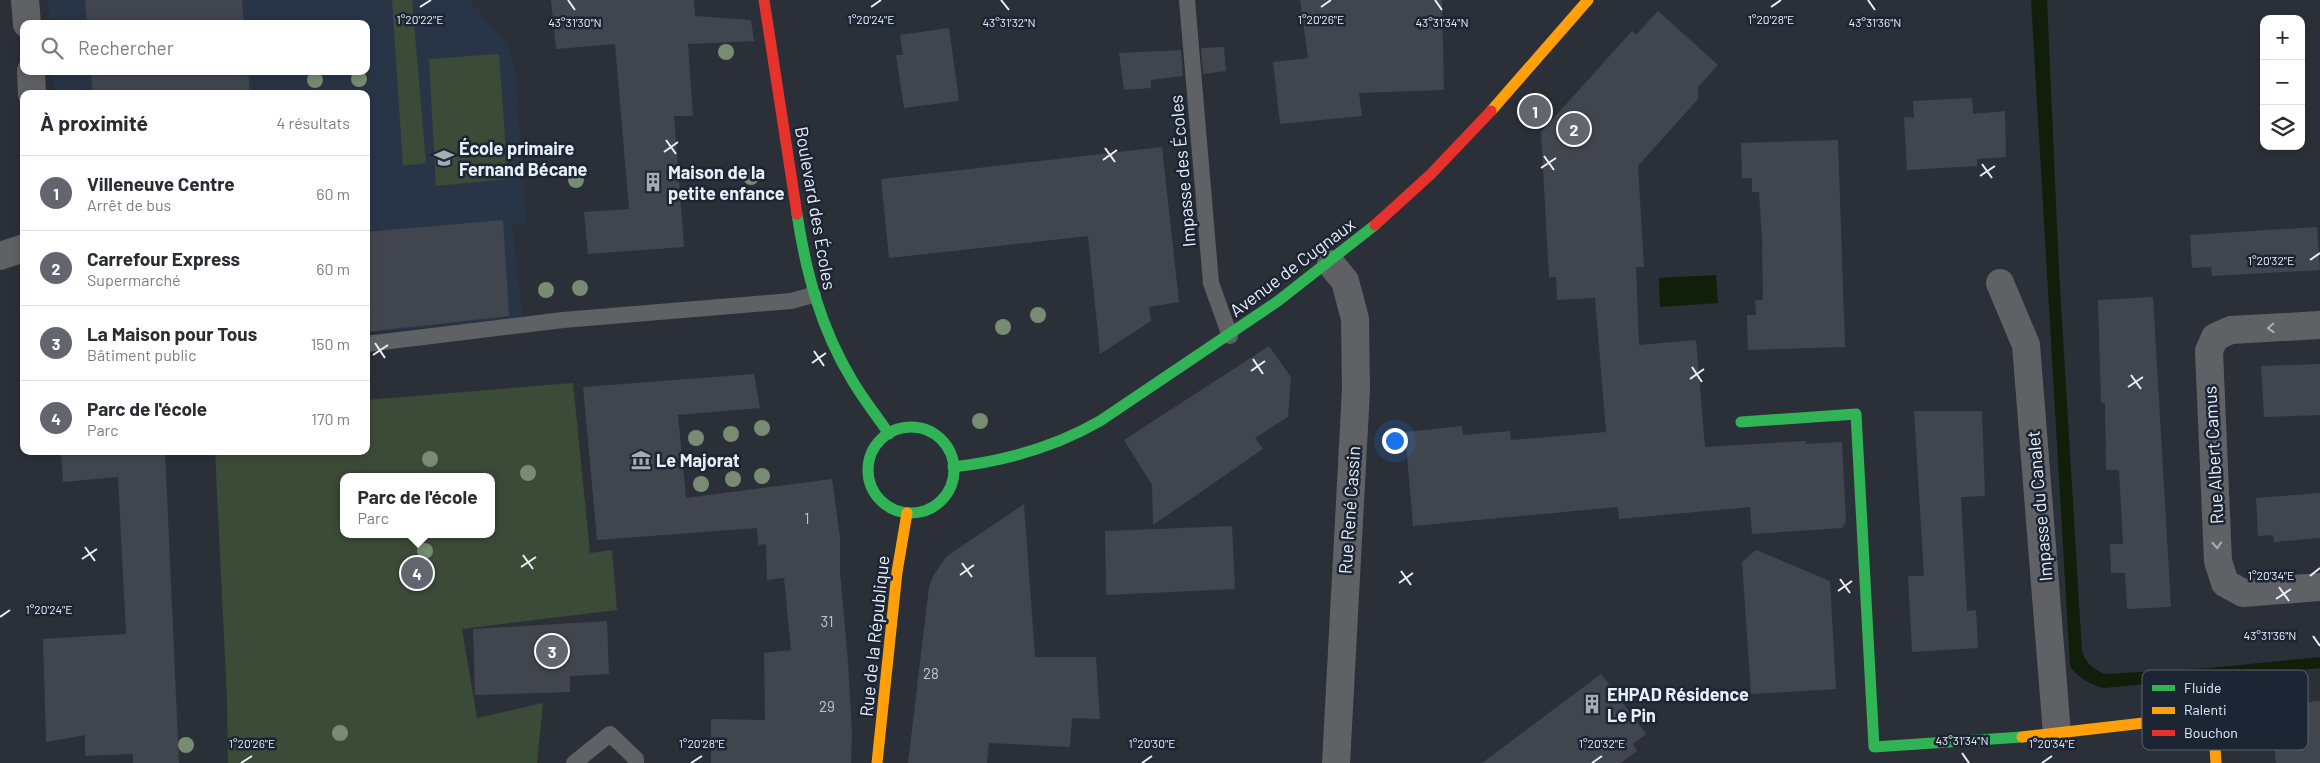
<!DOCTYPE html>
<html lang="fr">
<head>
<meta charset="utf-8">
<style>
  body { margin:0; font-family:Barlow,sans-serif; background:#f7f7f7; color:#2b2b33 }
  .controls { position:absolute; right:15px; top:15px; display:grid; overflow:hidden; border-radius:10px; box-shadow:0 2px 8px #0003 }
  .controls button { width:45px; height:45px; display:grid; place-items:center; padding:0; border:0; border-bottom:1px solid #e1e1e2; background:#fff; color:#2b2b33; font:25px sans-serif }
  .you { position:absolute; left:1394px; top:440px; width:18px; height:18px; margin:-12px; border:4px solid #fff; border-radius:50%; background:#1a73e8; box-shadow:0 0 0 8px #1a73e833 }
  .badge { display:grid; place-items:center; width:32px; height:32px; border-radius:50%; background:#62656e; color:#fff; font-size:16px; font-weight:700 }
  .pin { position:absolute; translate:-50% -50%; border:2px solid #fff; box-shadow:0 1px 5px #0006 }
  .popup { position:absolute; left:340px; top:473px; width:155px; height:65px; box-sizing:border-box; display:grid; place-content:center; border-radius:10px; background:#fff; filter:drop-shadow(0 1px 4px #0005); font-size:16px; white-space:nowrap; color:#7c7c81 }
  .popup b { font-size:19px; color:#2b2b33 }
  .popup::after { content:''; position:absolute; left:50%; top:100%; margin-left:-10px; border:10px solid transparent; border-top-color:#fff }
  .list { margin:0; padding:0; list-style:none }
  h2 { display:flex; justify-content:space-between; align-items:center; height:65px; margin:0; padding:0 20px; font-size:21px }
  h2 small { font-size:16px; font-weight:400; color:#7c7c81 }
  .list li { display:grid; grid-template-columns:32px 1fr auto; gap:15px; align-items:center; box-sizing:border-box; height:75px; padding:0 20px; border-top:1px solid #e1e1e2 }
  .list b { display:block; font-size:19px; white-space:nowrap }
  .list p { margin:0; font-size:16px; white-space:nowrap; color:#7c7c81 }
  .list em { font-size:16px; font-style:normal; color:#7c7c81 }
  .icon { flex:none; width:28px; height:28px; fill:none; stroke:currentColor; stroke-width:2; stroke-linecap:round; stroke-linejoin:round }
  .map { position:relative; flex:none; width:2320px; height:763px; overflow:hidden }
  .search { position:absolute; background:#fff; box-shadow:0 2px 8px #0003; left:20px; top:20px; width:350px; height:55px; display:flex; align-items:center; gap:12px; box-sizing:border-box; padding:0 18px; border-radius:10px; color:#7c7c81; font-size:19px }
  .panel { position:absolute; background:#fff; box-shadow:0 2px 8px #0003; left:20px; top:90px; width:350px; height:365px; border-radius:10px }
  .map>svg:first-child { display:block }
  .built { fill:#283547 }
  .green { fill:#3c4b37; fill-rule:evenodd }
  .water { fill:#111f0a }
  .building { fill:#41464e }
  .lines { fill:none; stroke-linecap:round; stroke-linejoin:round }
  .lane { stroke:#5f6165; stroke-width:16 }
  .street { stroke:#5f6165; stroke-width:28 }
  .fast { stroke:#30b455; stroke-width:11 }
  .slow { stroke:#ff9f0a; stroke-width:11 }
  .jam { stroke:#e5322d; stroke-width:11 }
  .tree { fill:#778c73 }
  .oneway { stroke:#aaafb6 }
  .ticks { fill:none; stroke:#e8eff9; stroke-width:2 }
  .labels { text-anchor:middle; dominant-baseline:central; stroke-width:5; stroke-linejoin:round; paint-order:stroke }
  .number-label { font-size:15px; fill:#bec5ce }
  .poi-label { font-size:18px; font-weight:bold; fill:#e8eff9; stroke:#1c2533; text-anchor:start }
  .street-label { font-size:18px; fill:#e8eff9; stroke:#1c2533 }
  .key { fill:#1c2533; stroke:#59626e; stroke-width:1 }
  .key-label { font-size:14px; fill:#e8eff9 }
  .ticks-label { font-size:12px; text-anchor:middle; fill:#e8eff9; stroke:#1c2533; stroke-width:5; stroke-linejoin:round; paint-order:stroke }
</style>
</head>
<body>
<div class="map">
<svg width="2320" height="763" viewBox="0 0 2320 763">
  <rect width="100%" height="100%" fill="#2b3038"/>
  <path class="built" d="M 48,0 L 469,0 L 507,44 L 515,71 L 526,223 L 512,225 L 523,321 L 366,332 L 366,94 L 55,94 L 53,71 L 366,71 L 366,24 L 50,24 Z"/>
  <g class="green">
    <path d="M 392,0 L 412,0 L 426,163 L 403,166 Z"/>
    <path d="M 499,54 L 508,179 L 436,186 L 429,59 Z"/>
    <path d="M 573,383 L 590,553 L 612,550 L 617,610 L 462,629 L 477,718 L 543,703 L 537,763 L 228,763 L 227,700 L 215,451 L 366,451 L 366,400 ZM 343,477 L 491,477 L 491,534 L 343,534 Z"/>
  </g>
  <g class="water">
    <path d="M 2031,0 L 2047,0 L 2059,270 L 2082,652 C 2087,664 2094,670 2106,674 L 2209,668 L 2320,657 L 2320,668 L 2104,688 C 2092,686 2076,676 2070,666 Z"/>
    <path d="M 1716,275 L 1718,303 L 1660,307 L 1659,278 Z"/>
  </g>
  <g class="building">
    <path d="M 85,0 L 242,0 L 244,24 L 87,24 Z"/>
    <path d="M 551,0 L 694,0 L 695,16 L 751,20 L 754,41 L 688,44 L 693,116 L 674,116 L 684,247 L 588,254 L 584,212 L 629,209 L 615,44 L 556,49 Z"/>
    <path d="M 1300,0 L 1442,0 L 1444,90 L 1359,93 L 1362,116 L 1280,124 L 1273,62 L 1308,58 Z"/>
    <path d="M 1658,11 L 1718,65 L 1698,87 L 1698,99 L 1638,166 L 1644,267 L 1636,267 L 1639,345 L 1696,340 L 1705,447 L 1805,441 L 1806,444 L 1842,442 L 1846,522 L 1842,528 L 1752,534 L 1750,507 L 1619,519 L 1618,507 L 1413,526 L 1405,432 L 1462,426 L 1463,435 L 1510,431 L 1511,440 L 1606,432 L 1595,298 L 1557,300 L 1556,277 L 1549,277 L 1541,132 L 1632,31 L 1636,35 Z"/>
    <path d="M 949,28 L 959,101 L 904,108 L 896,55 L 903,55 L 900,35 Z"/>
    <path d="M 1224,47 L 1226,71 L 1203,74 L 1201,48 Z"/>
    <path d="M 1181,50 L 1183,76 L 1151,80 L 1151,88 L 1124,90 L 1119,53 Z"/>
    <path d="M 91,71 L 248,71 L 250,94 L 93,94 Z"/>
    <path d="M 1972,98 L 1973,114 L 2005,111 L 2006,157 L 1977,159 L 1977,166 L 1907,170 L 1904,117 L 1914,118 L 1913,101 Z"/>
    <path d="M 1838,140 L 1845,347 L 1748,350 L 1747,315 L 1756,315 L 1755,300 L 1763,300 L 1762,238 L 1759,192 L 1752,192 L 1752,178 L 1742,178 L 1741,143 Z"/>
    <path d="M 1162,147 L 1179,302 L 1149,307 L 1151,321 L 1100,354 L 1088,236 L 889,258 L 881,179 Z"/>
    <path d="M 503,220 L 509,316 L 366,332 L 366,232 Z"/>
    <path d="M 2317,227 L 2320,270 L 2212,276 L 2211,267 L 2192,268 L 2190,235 Z"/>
    <path d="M 2153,297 L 2171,607 L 2127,609 L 2125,573 L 2111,573 L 2110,544 L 2123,544 L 2119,470 L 2106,470 L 2105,403 L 2101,403 L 2098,300 Z"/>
    <path d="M 1269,346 L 1291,377 L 1288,417 L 1255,438 L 1263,449 L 1153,525 L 1152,485 L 1124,440 Z"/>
    <path d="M 2320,364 L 2320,415 L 2264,417 L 2261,366 Z"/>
    <path d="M 754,374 L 760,408 L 678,415 L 686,498 L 832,479 L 840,537 L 840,572 L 848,662 L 852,733 L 851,763 L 711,763 L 711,719 L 765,720 L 764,653 L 791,650 L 784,578 L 767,580 L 766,544 L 758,545 L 757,528 L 597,540 L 583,387 Z"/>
    <path d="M 1914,411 L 1982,411 L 1985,496 L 1961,497 L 1967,611 L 1976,610 L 1978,648 L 1912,652 L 1908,576 L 1924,576 Z"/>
    <path d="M 61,451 L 165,451 L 179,763 L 133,763 L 133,754 L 85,756 L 85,735 L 46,742 L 43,639 L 126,634 L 118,477 L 63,482 Z"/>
    <path d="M 2320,493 L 2320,538 L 2274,542 L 2273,535 L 2258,536 L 2256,498 Z"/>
    <path d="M 1024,504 L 1035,657 L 1096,657 L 1100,719 L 1072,718 L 1070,747 L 989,743 L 987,763 L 908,763 L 929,587 L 932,578 L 946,557 Z"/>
    <path d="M 1232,526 L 1235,589 L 1106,595 L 1105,531 Z"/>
    <path d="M 1756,550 L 1830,581 L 1836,689 L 1751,694 L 1742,562 Z"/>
    <path d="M 607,621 L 609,674 L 570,676 L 570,692 L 475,695 L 473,629 Z"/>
    <path d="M 1601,674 L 1646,734 L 1633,744 L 1637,751 L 1621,763 L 1482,763 Z"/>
    <path d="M 2320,701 L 2320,763 L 2276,763 L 2271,706 Z"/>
  </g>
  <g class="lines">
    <g class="lane">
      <path d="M 1187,0 L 1211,283 L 1230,336"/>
      <path d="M 366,344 L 563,320 L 791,301 L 813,295"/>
      <path d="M 574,763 L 610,734 L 636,759 L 636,763"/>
    </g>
    <g class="street">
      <path d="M 25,0 L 27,24"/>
      <path d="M 31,71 L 32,94"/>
      <path d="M 0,256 L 24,248"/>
      <path d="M 1331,264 L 1345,281 L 1355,319 L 1356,390 L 1336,763"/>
      <path d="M 2000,283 L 2026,345 L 2057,734"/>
      <path d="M 2320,325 L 2231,330 L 2215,337 L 2209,351 L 2218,561 L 2225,583 L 2243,593 L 2320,587"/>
    </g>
    <g class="fast">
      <path d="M 797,214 C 806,273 821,329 852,380 C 863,399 877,416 889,434"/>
      <path d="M 1741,422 L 1856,414 L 1874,747 L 2022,737"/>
      <circle cx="911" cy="470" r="43"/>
      <path d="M 953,467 C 1005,461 1055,447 1100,421 L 1278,301 L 1375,225"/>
    </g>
    <g class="slow">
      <path d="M 1491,111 L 1588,0"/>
      <path d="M 2022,737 L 2213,715 L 2216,763"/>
      <path d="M 877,763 L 897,572 L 907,513"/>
    </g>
    <g class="jam">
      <path d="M 764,0 L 797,214"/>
      <path d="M 1375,225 L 1431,174 L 1491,111"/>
    </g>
  </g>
  <g class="tree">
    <circle cx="726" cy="52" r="8"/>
    <circle cx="359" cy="79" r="8"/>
    <circle cx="315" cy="80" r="8"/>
    <circle cx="751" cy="177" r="8"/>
    <circle cx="576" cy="180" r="8"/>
    <circle cx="580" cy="288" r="8"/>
    <circle cx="546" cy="290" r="8"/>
    <circle cx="1038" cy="315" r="8"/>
    <circle cx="1003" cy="327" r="8"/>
    <circle cx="980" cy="421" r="8"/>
    <circle cx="762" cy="428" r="8"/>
    <circle cx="731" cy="434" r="8"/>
    <circle cx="696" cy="438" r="8"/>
    <circle cx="430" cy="459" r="8"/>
    <circle cx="528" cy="473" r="8"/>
    <circle cx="762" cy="476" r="8"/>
    <circle cx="733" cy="479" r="8"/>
    <circle cx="701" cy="484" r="8"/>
    <circle cx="425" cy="551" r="8"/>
    <circle cx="340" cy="733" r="8"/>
    <circle cx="186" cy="745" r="8"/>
  </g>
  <defs><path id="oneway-chevron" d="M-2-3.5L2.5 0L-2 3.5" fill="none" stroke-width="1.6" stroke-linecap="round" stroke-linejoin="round" transform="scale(1.25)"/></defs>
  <g class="oneway">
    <use href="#oneway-chevron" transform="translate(2271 328) rotate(177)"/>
    <use href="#oneway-chevron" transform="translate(2217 545) rotate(87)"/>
  </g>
  <path class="ticks" d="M 568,0 L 575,10M 1001,0 L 1009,10M 1435,0 L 1442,10M 1868,0 L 1875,10M 420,7 L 431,0M 871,7 L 881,0M 1321,7 L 1331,0M 1771,7 L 1781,0M 666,140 L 676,154M 1105,148 L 1115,162M 664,152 L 678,142M 1544,156 L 1554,170M 1103,160 L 1117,150M 1982,164 L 1992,178M 1541,168 L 1556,158M 1980,176 L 1995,166M 2310,260 L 2320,253M 375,343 L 385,358M 814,351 L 824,366M 373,355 L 388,345M 1253,359 L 1263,374M 812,363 L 826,353M 1692,367 L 1702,382M 1251,371 L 1265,361M 2131,375 L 2141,389M 1690,379 L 1704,369M 2128,387 L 2143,377M 85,547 L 95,561M 523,555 L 533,569M 82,559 L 97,549M 962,563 L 972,577M 521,567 L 536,557M 1401,571 L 1411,585M 960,575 L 974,565M 2310,576 L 2320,568M 1840,579 L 1850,593M 1399,583 L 1413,573M 2279,587 L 2289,601M 1838,591 L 1852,581M 2276,599 L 2291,589M 0,617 L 10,610M 2313,636 L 2320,646M 1962,753 L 1969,763M 241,763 L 252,756M 691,763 L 702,756M 1142,763 L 1152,756M 1592,763 L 1602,756M 2042,763 L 2052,756"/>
  <defs>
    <symbol id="school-bare" viewBox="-9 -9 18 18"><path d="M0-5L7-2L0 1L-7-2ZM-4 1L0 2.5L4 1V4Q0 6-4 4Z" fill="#a6acb5" stroke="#1c2533" stroke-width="2.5" paint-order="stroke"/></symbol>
    <symbol id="building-bare" viewBox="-9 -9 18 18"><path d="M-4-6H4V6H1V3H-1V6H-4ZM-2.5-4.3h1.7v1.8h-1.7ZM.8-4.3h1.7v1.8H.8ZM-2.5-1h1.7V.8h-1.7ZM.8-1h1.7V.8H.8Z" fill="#a6acb5" stroke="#1c2533" stroke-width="2.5" paint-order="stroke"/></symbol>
    <symbol id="museum-bare" viewBox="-9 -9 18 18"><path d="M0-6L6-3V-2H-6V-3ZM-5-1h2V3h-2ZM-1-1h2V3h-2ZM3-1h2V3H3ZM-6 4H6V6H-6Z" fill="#a6acb5" stroke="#1c2533" stroke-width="2.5" paint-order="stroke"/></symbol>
  </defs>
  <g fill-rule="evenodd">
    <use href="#school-bare" x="430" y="144" width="28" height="28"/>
    <use href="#building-bare" x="639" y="168" width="28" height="28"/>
    <use href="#museum-bare" x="627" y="446" width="28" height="28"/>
    <use href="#building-bare" x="1578" y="690" width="28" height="28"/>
  </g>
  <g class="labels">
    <g class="number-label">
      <text x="807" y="518">1</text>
      <text x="827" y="621">31</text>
      <text x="931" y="673">28</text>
      <text x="827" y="706">29</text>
    </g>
    <g class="poi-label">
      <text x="459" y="148">École primaire<tspan x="459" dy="21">Fernand Bécane</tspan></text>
      <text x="668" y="172">Maison de la<tspan x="668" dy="21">petite enfance</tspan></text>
      <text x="656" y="460">Le Majorat</text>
      <text x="1607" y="694">EHPAD Résidence<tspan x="1607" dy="21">Le Pin</tspan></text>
    </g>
    <g class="street-label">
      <text transform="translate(1182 171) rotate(-95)">Impasse des Écoles</text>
      <text transform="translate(816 208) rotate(80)">Boulevard des Écoles</text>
      <text transform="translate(1292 267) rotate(-37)">Avenue de Cugnaux</text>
      <text transform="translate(2213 455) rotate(-93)">Rue Albert Camus</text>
      <text transform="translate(2039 506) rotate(-95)">Impasse du Canalet</text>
      <text transform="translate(1349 510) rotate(-86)">Rue René Cassin</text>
      <text transform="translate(874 636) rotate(-84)">Rue de la République</text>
    </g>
  </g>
  <rect x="2142" y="670" width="166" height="80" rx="8" class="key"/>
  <rect x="2152" y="685" width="23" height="6" fill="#30b455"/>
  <rect x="2152" y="707" width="23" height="7" fill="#ff9f0a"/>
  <rect x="2152" y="730" width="23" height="6" fill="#e5322d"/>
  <g class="key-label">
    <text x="2184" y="693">Fluide</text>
    <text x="2184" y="715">Ralenti</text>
    <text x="2184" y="738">Bouchon</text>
  </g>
  <g class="ticks-label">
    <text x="420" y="24">1°20'22"E</text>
    <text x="1771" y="24">1°20'28"E</text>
    <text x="871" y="24">1°20'24"E</text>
    <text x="1321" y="24">1°20'26"E</text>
    <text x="575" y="27">43°31'30"N</text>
    <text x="1009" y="27">43°31'32"N</text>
    <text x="1442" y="27">43°31'34"N</text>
    <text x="1875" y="27">43°31'36"N</text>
    <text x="2271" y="265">1°20'32"E</text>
    <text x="2271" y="580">1°20'34"E</text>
    <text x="49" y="614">1°20'24"E</text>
    <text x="2270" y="640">43°31'36"N</text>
    <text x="1962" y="745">43°31'34"N</text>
    <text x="252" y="748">1°20'26"E</text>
    <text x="702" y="748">1°20'28"E</text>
    <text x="1152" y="748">1°20'30"E</text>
    <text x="1602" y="748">1°20'32"E</text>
    <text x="2052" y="748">1°20'34"E</text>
  </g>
</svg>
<div class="controls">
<button>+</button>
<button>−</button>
<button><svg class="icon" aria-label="layers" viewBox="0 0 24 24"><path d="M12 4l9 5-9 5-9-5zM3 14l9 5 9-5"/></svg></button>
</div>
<div class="you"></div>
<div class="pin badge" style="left:1535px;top:111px">1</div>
<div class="pin badge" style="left:1574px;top:129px">2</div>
<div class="pin badge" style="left:552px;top:651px">3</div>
<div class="pin badge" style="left:417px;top:573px">4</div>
<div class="popup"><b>Parc de l'école</b>Parc</div>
<div class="search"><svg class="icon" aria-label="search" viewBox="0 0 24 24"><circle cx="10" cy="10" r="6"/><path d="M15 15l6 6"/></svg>Rechercher</div>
<section class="panel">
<h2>À proximité<small>4 résultats</small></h2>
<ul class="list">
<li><span class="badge">1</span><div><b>Villeneuve Centre</b><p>Arrêt de bus</p></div><em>60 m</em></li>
<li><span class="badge">2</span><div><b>Carrefour Express</b><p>Supermarché</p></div><em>60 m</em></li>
<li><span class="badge">3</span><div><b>La Maison pour Tous</b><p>Bâtiment public</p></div><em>150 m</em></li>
<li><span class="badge">4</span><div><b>Parc de l'école</b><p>Parc</p></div><em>170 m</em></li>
</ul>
</section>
</div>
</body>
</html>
